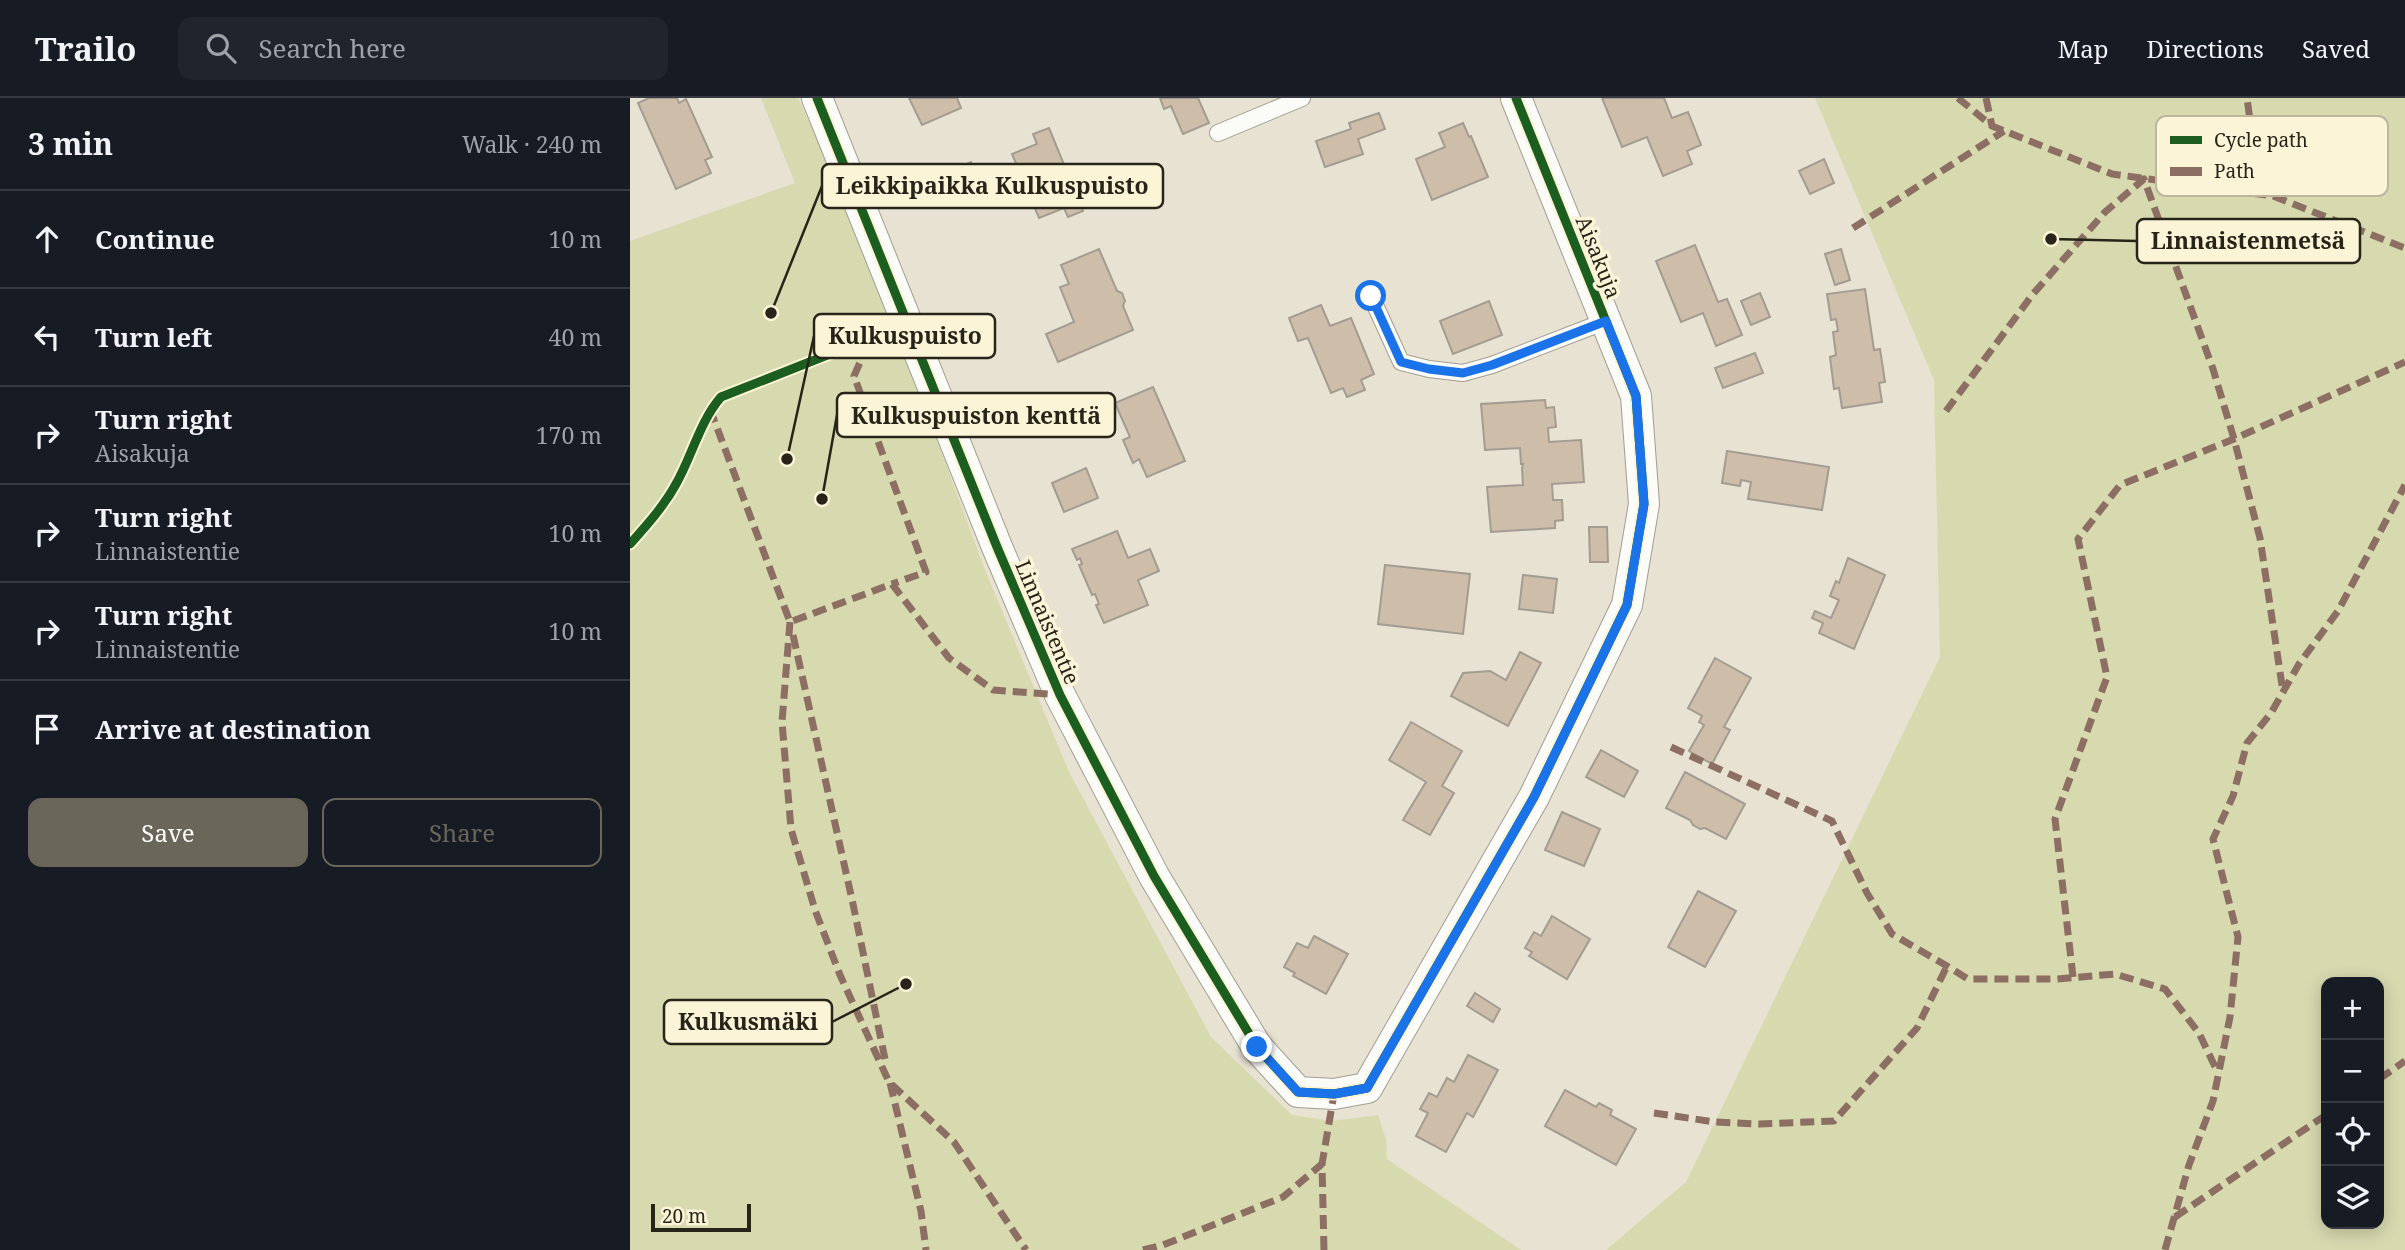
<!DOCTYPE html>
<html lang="en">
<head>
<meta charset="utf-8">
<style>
  body { margin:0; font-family:"Noto Serif",serif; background:#20242c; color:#f1f3f6 }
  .controls { position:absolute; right:21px; bottom:21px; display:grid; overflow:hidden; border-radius:14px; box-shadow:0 4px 18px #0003 }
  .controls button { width:63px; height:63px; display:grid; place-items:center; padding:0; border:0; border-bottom:2px solid #363941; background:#171b24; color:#f1f3f6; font:35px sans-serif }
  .scale { position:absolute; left:21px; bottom:18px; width:100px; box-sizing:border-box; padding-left:7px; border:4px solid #27241a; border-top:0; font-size:19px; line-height:24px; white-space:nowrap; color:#27241a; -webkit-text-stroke:5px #fcf4d7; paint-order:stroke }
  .stop { position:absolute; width:21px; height:21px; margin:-16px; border:5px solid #1a73e8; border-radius:50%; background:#fff }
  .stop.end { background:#1a73e8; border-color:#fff; box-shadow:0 2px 7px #0008 }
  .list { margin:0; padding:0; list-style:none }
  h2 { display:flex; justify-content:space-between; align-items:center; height:91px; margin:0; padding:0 28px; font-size:30px }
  h2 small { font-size:23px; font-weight:400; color:#9ea1a6 }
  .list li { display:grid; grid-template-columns:46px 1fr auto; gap:21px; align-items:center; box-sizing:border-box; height:98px; padding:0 28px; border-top:2px solid #363941 }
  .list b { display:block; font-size:26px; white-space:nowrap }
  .list p { margin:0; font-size:23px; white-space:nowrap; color:#9ea1a6 }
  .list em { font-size:23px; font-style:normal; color:#9ea1a6 }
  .actions { display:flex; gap:14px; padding:21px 28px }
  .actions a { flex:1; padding:16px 0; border:2px solid #6a665a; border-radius:14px; text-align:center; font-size:24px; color:#6a665a }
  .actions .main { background:#6a665a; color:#fff }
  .icon { flex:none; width:38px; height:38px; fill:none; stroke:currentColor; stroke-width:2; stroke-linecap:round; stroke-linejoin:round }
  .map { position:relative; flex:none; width:1775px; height:1152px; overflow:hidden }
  header { display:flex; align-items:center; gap:42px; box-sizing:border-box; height:98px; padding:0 35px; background:#171b24; border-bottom:2px solid #363941 }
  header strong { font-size:33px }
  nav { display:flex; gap:38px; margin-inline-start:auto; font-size:24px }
  .search { width:490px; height:63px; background:#20242c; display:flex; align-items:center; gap:18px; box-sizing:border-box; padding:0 24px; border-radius:14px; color:#9ea1a6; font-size:26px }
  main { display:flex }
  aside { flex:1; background:#171b24 }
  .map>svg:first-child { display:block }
  .green { fill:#d7d9af; fill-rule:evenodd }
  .building { fill:#cebda9; stroke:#a29c92; stroke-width:2 }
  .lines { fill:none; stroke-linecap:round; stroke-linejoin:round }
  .service-casing { stroke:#a29e92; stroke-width:18 }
  .minor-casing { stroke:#a29e92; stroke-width:32 }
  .path { stroke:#d6d5d0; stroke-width:4.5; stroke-dasharray:3.5 5; stroke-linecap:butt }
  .service { stroke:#fbfbf8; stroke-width:16 }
  .minor { stroke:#fbfbf8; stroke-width:30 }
  .quiet { stroke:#8d6e63; stroke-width:7; stroke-dasharray:14 7; stroke-linecap:butt }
  .cycleway-casing { stroke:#fcf4d7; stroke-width:13 }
  .cycleway { stroke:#1b5e20; stroke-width:9 }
  .route { stroke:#1a73e8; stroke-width:9 }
  .labels { text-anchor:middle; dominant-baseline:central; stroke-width:7; stroke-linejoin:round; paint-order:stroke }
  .street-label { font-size:21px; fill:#27241a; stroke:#fcf4d7 }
  .key { fill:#fcf4d7; stroke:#bcb69e; stroke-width:2 }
  .key-label { font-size:19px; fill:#27241a }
  .leader { fill:none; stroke:#27241a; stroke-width:2.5 }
  .callout-dot { fill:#27241a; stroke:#fcf4d7; stroke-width:2.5 }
  .callout { fill:#fcf4d7; stroke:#27241a; stroke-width:2.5 }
  .callout-label { font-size:23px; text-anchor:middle; font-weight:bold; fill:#27241a }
</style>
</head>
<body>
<header>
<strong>Trailo</strong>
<div class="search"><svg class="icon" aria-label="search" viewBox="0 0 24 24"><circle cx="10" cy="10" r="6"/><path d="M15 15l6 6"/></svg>Search here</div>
<nav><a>Map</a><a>Directions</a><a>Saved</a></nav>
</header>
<main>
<aside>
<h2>3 min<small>Walk · 240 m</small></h2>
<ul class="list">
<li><svg class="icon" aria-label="ahead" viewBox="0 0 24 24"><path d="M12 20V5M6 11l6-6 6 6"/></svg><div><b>Continue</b></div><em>10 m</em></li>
<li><svg class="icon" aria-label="left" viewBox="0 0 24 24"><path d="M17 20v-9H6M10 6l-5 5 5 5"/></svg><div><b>Turn left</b></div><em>40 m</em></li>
<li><svg class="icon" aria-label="right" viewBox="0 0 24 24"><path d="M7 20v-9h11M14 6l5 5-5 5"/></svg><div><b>Turn right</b><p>Aisakuja</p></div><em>170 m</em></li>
<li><svg class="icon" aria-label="right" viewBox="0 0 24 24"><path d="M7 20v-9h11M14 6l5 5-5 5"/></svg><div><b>Turn right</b><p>Linnaistentie</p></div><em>10 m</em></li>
<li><svg class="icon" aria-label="right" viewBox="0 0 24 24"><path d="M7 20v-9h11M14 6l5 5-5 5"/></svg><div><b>Turn right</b><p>Linnaistentie</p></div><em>10 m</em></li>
<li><svg class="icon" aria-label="arrive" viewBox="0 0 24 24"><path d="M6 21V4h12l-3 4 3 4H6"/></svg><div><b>Arrive at destination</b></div></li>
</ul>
<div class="actions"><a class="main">Save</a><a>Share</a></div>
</aside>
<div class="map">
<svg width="1775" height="1152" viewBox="0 0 1775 1152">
  <rect width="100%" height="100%" fill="#e7e2d2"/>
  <g class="green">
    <path d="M 131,0 L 168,0 L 201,72 L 273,250 L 355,472 L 439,674 L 581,939 L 662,1017 L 702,1023 L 748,1017 L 756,1042 L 757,1061 L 891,1152 L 0,1152 L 0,143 L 165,85 Z"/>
    <path d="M 1185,0 L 1775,0 L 1775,1152 L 976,1152 L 1056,1084 L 1310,559 L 1304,282 ZM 1696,884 L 1749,884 L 1749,1126 L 1696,1126 Z"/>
  </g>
  <g class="building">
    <path d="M 19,0 L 47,0 L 49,5 L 56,1 L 82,59 L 75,62 L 81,75 L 46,91 L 8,5 Z"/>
    <path d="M 279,0 L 327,0 L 331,10 L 292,27 Z"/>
    <path d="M 530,0 L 568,0 L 579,25 L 553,36 L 541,8 L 534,11 Z"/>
    <path d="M 972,0 L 1034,0 L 1042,20 L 1058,14 L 1071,47 L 1057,53 L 1062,66 L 1033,78 L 1017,39 L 992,49 Z"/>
    <path d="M 749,15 L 755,31 L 728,41 L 733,56 L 695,69 L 686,43 L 721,31 L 719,25 Z"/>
    <path d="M 833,25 L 839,39 L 841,38 L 858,79 L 802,102 L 786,61 L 815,49 L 809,35 Z"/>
    <path d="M 419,30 L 453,113 L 438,119 L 434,110 L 409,120 L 382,56 L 407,46 L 403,36 Z"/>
    <path d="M 1194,61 L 1204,85 L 1180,96 L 1169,73 Z"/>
    <path d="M 341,64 L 348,80 L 293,104 L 286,88 Z"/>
    <path d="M 1065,147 L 1088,204 L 1097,201 L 1112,237 L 1086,248 L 1073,215 L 1051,224 L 1026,163 Z"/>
    <path d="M 469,151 L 487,193 L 492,195 L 495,203 L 493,208 L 503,232 L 428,264 L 416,236 L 444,224 L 430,189 L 439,186 L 431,167 Z"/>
    <path d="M 1211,151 L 1220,182 L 1205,187 L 1195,156 Z"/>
    <path d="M 1235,191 L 1244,252 L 1250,251 L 1255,284 L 1249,285 L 1252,304 L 1212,310 L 1209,290 L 1204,291 L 1200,259 L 1206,257 L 1203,234 L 1208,233 L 1206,221 L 1201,222 L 1197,196 Z"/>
    <path d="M 1130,195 L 1140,219 L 1121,227 L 1111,203 Z"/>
    <path d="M 859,203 L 872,237 L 823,256 L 810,223 Z"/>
    <path d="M 691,207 L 700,228 L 721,220 L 744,276 L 731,282 L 735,292 L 717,299 L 713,290 L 701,295 L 678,240 L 668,243 L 659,220 Z"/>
    <path d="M 1125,255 L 1133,275 L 1093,290 L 1085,270 Z"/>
    <path d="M 523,289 L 555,363 L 517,379 L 509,361 L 503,365 L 493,342 L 500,339 L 485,305 Z"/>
    <path d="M 915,302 L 916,310 L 924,309 L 926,329 L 918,330 L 919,344 L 951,342 L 954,384 L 922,386 L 923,402 L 932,402 L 933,422 L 925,423 L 925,430 L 861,434 L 857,389 L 893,387 L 892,370 L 893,366 L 891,366 L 890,350 L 855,352 L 851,306 Z"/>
    <path d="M 1097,353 L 1199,369 L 1192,412 L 1118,401 L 1121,384 L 1111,382 L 1110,388 L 1092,385 Z"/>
    <path d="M 456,370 L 468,400 L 434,414 L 422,385 Z"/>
    <path d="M 959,429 L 977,429 L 978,464 L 960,464 Z"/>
    <path d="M 487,433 L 498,460 L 520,451 L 529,473 L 508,482 L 518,507 L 474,525 L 466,507 L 469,506 L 465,496 L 462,497 L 449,467 L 452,466 L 450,460 L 447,462 L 442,451 Z"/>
    <path d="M 1218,460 L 1255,477 L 1224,551 L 1189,535 L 1193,525 L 1182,520 L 1185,513 L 1201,520 L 1209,502 L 1200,498 L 1206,483 L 1209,485 Z"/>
    <path d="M 755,467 L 840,476 L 833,536 L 748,526 Z"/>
    <path d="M 893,477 L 927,481 L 923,515 L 889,511 Z"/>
    <path d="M 890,554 L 911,565 L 878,628 L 821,598 L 833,575 L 860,573 L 876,582 Z"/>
    <path d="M 1085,560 L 1121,580 L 1094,629 L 1100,632 L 1082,666 L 1059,653 L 1074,627 L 1069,624 L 1072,618 L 1058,610 Z"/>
    <path d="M 781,624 L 832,653 L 812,688 L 824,695 L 800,737 L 773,722 L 796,684 L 759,662 Z"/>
    <path d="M 971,652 L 1008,673 L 994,699 L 956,679 Z"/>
    <path d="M 1055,674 L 1115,706 L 1096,741 L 1075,730 L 1070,731 L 1063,727 L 1060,722 L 1036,710 Z"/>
    <path d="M 932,714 L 970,731 L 954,768 L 915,752 Z"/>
    <path d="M 1068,793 L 1106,813 L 1075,869 L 1038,849 Z"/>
    <path d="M 922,818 L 960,841 L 937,881 L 899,858 L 902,854 L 895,850 L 904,834 L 911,838 Z"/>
    <path d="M 684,838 L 718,856 L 696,896 L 663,878 L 665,875 L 654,869 L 667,845 L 678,850 Z"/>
    <path d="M 845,895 L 870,911 L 863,924 L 837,908 Z"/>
    <path d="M 838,957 L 868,972 L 843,1019 L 837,1015 L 816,1054 L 786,1038 L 798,1015 L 790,1011 L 799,995 L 807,999 L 817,980 L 824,984 Z"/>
    <path d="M 935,992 L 966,1009 L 969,1005 L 982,1012 L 980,1017 L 1006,1031 L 986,1067 L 915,1028 Z"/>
  </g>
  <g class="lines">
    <defs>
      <g id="service">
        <path d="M 588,35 L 672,0"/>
        <path d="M 741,198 L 771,264 L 799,271 L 833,275 L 862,267 L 976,223"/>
      </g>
      <path id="minor" d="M 187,0 L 367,449 L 430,597 L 524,778 L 627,949 L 668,994 L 704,996 L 737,990 L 904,699 L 997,507 L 1014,406 L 1006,298 L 886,0"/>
    </defs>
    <use href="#service" class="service-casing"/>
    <use href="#minor" class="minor-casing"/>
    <path class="path" d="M 220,248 L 238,246 L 249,236"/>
    <use href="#service" class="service"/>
    <use href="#minor" class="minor"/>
    <g class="quiet">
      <path d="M 1328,0 L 1362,28 L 1482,76 L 1643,98 L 1775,150"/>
      <path d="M 1356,0 L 1362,28"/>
      <path d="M 1576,89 L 1620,22 L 1617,0"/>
      <path d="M 1223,130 L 1374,33"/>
      <path d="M 238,246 L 224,278 L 296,474 L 262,486"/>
      <path d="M 80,311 L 160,524 L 262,486 L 319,560 L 363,592 L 430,597"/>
      <path d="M 1316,313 L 1403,196 L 1475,114 L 1514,81 L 1583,271 L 1604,341 L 1630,440 L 1653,594"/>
      <path d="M 160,524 L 152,624 L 161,731 L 185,812 L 210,877 L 259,984 L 324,1044 L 396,1152"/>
      <path d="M 163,537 L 223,806 L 255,961"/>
      <path d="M 1041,649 L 1202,723 L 1237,795 L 1262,836 L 1317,868 L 1338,881 L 1427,881 L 1485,876 L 1535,891 L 1569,935 L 1588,975"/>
      <path d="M 1443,879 L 1425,721 L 1477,579 L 1448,441 L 1490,387 L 1604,341 L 1775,264"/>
      <path d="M 1749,981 L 1775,963"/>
      <path d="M 260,985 L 291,1113 L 296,1152"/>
      <path d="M 1024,1015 L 1085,1024 L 1129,1026 L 1204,1023 L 1287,930 L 1317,868"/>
      <path d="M 1545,1119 L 1696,1017"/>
      <path d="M 513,1152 L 533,1147 L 653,1099 L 692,1066"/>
      <path d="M 694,1152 L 692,1066 L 704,996"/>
      <path d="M 1535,1152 L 1559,1067 L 1583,1003 L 1600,919 L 1608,839 L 1583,741 L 1603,698 L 1617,645 L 1641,615 L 1669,566 L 1708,513 L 1775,387"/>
    </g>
    <defs>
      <g id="cycleway">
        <path d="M 187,0 L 367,449 L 430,597 L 524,778 L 627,949 L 668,994 L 704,996 L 737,990 L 904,699 L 997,507 L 1014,406 L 1006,298 L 886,0"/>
        <path d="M 0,446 C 17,427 34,408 46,386 C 62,358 70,323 91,299 L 220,248"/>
      </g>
    </defs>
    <use href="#cycleway" class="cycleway-casing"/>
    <use href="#cycleway" class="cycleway"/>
  </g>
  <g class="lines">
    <path class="route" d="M 627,949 L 668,994 L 704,996 L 737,990 L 904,699 L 997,507 L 1014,406 L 1006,298 L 976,223 L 862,267 L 833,275 L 799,271 L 771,264 L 741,198"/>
  </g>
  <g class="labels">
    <g class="street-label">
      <text transform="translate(969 159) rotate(68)">Aisakuja</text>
      <text transform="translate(418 524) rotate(67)">Linnaistentie</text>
    </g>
  </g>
  <rect x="1526" y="18" width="232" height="80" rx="10" class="key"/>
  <rect x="1540" y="38" width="32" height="8" fill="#1b5e20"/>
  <rect x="1540" y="69" width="32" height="9" fill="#8d6e63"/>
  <g class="key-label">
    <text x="1584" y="49">Cycle path</text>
    <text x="1584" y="80">Path</text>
  </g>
  <path class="leader" d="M141 215L192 88M1421 141L1507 143M157 361L184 238M192 401L207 317M276 886L202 924"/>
  <g class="callout-dot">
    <circle cx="141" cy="215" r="7"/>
    <circle cx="1421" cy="141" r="7"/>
    <circle cx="157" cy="361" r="7"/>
    <circle cx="192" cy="401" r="7"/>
    <circle cx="276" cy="886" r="7"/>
  </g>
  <g class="callout">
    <rect x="192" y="66" width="341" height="44" rx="7"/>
    <rect x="1507" y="121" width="223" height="44" rx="7"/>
    <rect x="184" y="216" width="181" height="44" rx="7"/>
    <rect x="207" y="295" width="278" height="44" rx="7"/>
    <rect x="34" y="902" width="168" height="44" rx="7"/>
  </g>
  <g class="callout-label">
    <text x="362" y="96">Leikkipaikka Kulkuspuisto</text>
    <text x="1618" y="151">Linnaistenmetsä</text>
    <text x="275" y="246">Kulkuspuisto</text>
    <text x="346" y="326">Kulkuspuiston kenttä</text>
    <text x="118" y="932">Kulkusmäki</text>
  </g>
</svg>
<div class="controls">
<button>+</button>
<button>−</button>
<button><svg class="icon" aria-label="locate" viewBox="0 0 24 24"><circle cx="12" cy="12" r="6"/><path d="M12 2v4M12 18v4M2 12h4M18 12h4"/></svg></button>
<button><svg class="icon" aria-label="layers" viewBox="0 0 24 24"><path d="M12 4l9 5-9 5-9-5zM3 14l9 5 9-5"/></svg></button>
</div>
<div class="scale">20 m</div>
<div class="stop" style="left:741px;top:198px"></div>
<div class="stop end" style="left:627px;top:949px"></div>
</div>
</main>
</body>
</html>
